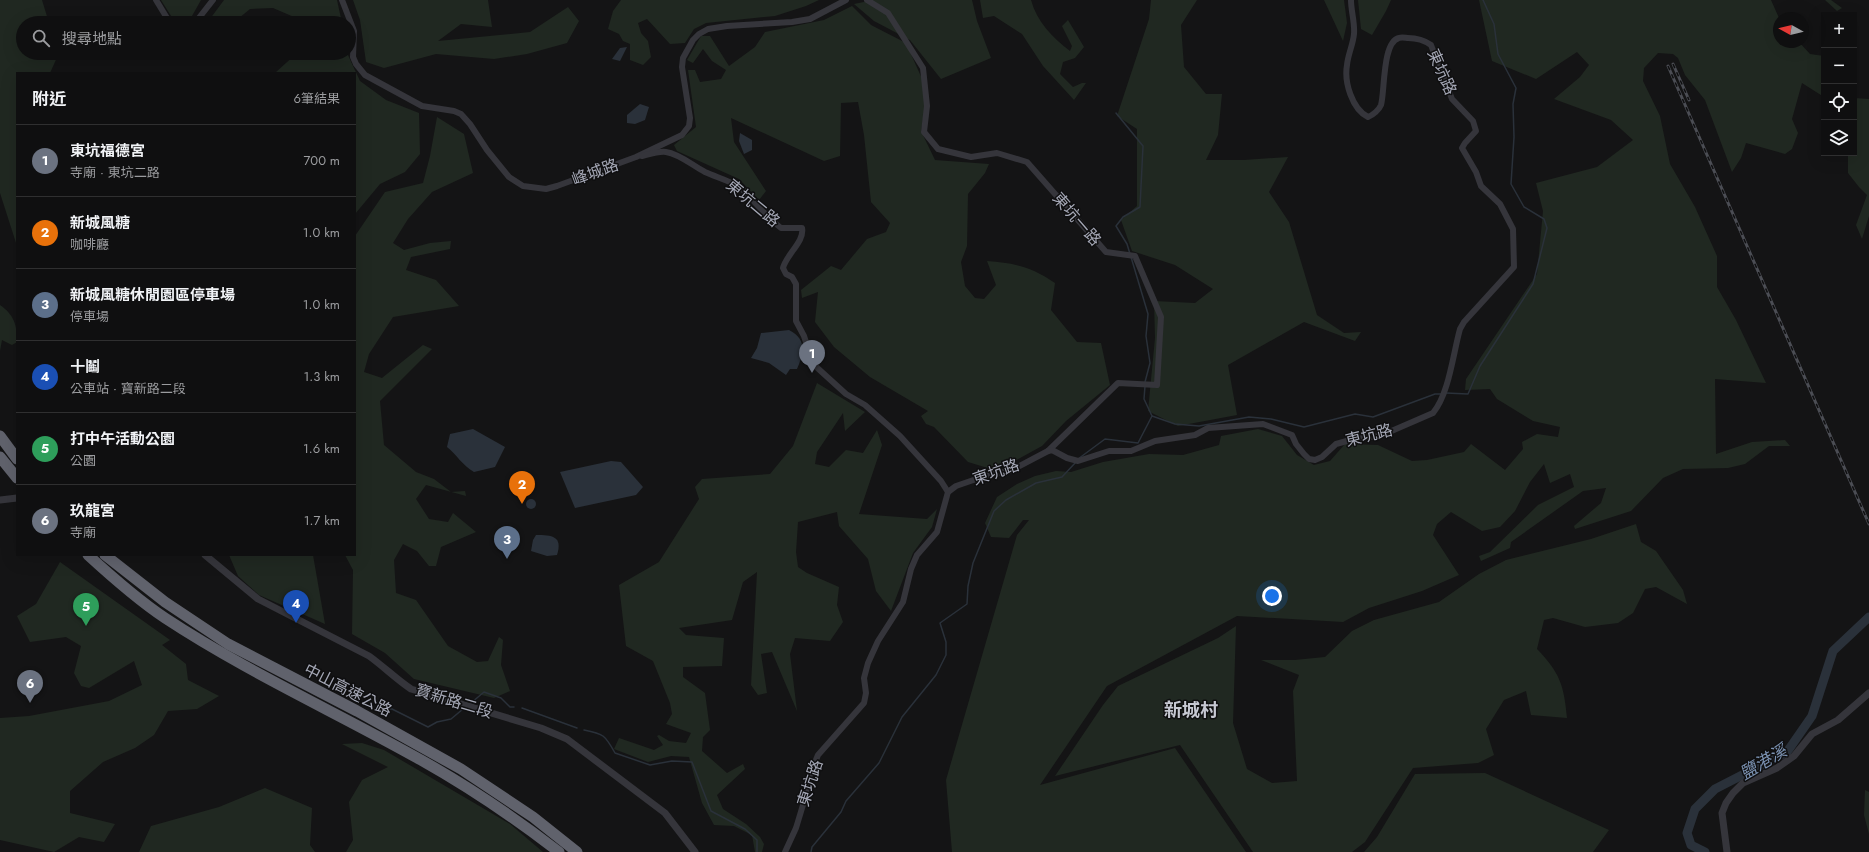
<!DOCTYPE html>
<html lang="zh-TW">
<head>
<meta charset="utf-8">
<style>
  body { margin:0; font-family:Jost,"Noto Sans TC",sans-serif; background:#181819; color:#f1f3f6 }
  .controls { position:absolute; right:12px; top:12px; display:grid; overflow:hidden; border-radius:0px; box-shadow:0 4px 16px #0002 }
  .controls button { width:36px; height:36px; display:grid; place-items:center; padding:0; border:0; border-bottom:1px solid #2f2f30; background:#0f0f10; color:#f1f3f6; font:20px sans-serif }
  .compass { position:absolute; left:1773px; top:12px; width:36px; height:36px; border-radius:50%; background:#0f0f10; box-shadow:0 4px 16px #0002; rotate:278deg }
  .you { position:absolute; left:1272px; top:596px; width:14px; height:14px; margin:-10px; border:3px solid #fff; border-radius:50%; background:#1a73e8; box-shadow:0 0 0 6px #1a73e833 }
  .badge { display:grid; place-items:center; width:26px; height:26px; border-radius:50%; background:#f6c92b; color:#fff; font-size:13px; font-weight:700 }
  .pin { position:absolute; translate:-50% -33px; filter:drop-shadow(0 1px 2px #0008) }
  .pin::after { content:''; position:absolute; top:21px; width:14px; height:12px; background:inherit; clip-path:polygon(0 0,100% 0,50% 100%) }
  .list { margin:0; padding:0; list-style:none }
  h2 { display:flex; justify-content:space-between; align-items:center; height:52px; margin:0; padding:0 16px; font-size:17px }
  h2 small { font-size:13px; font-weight:400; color:#9b9c9f }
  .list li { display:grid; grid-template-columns:26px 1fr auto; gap:12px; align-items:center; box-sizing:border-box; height:72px; padding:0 16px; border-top:1px solid #2f2f30 }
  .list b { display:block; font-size:15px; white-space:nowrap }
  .list p { margin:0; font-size:13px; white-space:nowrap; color:#9b9c9f }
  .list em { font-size:13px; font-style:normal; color:#9b9c9f }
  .icon { flex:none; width:22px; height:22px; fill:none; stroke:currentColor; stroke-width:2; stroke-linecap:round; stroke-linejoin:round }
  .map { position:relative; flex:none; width:1869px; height:852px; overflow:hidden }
  .search { position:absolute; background:#0f0f10; box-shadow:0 4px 16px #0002; left:16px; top:16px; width:340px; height:44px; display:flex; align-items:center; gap:10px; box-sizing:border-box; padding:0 14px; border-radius:22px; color:#9b9c9f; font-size:15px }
  .panel { position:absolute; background:#0f0f10; box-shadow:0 4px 16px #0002; left:16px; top:72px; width:340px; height:484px; border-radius:0px }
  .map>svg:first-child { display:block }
  .green { fill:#202821 }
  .water { fill:#2a313a }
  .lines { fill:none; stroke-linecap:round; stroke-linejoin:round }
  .stream { stroke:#2a313a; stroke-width:1.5 }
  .river { stroke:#2a313a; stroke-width:9 }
  .minor { stroke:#35353b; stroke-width:6 }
  .tertiary { stroke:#35353b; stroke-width:7 }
  .motorway { stroke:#60626c; stroke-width:11 }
  .rail-casing { stroke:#4b4d54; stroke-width:3 }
  .rail { stroke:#0f0f10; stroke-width:1.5; stroke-dasharray:4.5; stroke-linecap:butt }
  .labels { text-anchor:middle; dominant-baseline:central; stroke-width:3; stroke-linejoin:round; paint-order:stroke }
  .street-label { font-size:16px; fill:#a5a8b6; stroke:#0f0f10 }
  .water-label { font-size:17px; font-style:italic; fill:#7b92b2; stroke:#0f0f10 }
  .quarter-label { font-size:18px; font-weight:bold; fill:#c6c8d2; stroke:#0f0f10 }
</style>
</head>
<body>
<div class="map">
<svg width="1869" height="852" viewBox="0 0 1869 852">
  <rect width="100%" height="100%" fill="#141415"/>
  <g class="green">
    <path d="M 0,0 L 42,0 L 49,23 L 23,23 L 23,53 L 59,53 L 50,73 L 17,73 L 17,246 L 0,193 Z"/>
    <path d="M 161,0 L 201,0 L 188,23 L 173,19 Z"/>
    <path d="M 224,0 L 337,0 L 342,23 L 301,23 L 301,20 L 273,8 L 250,9 L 233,23 L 207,23 Z"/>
    <path d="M 353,0 L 488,0 L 492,27 L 461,24 L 438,41 L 530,32 L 568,7 L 579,21 L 567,43 L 527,54 L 494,59 L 436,54 L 384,68 L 366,62 L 360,20 Z"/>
    <path d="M 621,0 L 819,0 L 806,6 L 775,16 L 706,23 L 694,29 L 685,43 L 670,44 L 647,19 L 638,23 L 641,33 L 648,41 L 651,57 L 643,65 L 630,60 L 630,44 L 623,41 L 619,34 L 608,29 L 613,11 Z"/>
    <path d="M 874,0 L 972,0 L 977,21 L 991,58 L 941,79 L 910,40 L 874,21 L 854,4 Z"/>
    <path d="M 980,0 L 1031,0 C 1037,22 1052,37 1070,51 L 1072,46 L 1062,26 L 1068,20 L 1084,47 L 1075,58 L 1063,62 L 1060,74 L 1073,87 L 1082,83 L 1086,83 L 1074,100 L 1043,66 L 1022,34 L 994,16 L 983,18 Z"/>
    <path d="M 1151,0 L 1197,0 L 1181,25 L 1184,67 L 1206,94 L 1222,94 L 1218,135 L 1206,160 L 1244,160 L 1288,157 L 1269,192 L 1289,222 L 1317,315 L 1344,333 L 1361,332 L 1355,341 L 1304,322 L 1228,365 L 1237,415 L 1178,426 L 1148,411 L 1155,338 L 1154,301 L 1195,303 L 1213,289 L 1175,265 L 1132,251 L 1121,220 L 1137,206 L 1137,129 L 1117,116 L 1149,19 Z"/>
    <path d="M 1324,0 L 1344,0 L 1347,23 L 1343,41 Z"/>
    <path d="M 1358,0 L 1391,0 L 1386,11 L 1372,35 L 1361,29 Z"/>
    <path d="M 1479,0 L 1771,0 L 1779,18 L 1779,42 L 1799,42 L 1810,54 L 1824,56 L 1824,97 L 1802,83 L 1792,119 L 1798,133 L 1792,149 L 1785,154 L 1746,143 L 1741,158 L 1732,172 L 1705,100 L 1685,75 L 1678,58 L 1673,54 L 1658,53 L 1644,68 L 1643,81 L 1660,116 L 1670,164 L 1695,207 L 1717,256 L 1717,287 L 1736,320 L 1766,383 L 1715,379 L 1716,454 L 1752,442 L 1785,440 L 1790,446 L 1769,446 L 1745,464 L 1728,468 L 1683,469 L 1663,478 L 1631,511 L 1575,529 L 1574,526 L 1601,503 L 1606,488 L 1583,491 L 1511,542 L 1510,548 L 1481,561 L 1479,556 L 1490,552 L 1538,505 L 1574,487 L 1570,474 L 1550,483 L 1544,464 L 1530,482 L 1515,511 L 1500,527 L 1482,531 L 1451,512 L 1437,524 L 1433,535 L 1459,575 L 1422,591 L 1369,608 L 1343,622 L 1237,616 L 1107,686 L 1040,785 L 1175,748 L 1246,852 L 952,852 L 946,780 L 1017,535 L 1029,520 L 1023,520 L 1009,538 L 991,537 L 985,523 L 997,497 L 1017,484 L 1035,476 L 1056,471 L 1071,472 L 1103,462 L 1149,454 L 1183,455 L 1219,445 L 1221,436 L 1258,429 L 1282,436 L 1297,455 L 1314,465 L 1330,461 L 1345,444 L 1378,445 L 1412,461 L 1427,460 L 1464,452 L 1471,444 L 1505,470 L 1523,449 L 1522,442 L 1537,434 L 1558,437 L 1560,427 L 1533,421 L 1497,399 L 1490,389 L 1465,390 L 1466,379 L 1537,274 L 1543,211 L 1536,183 L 1597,167 L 1633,140 L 1611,120 L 1554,99 L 1580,77 L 1589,65 L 1577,52 L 1536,79 L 1492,61 Z"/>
    <path d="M 1825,0 L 1831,0 L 1842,8 L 1837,11 Z"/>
    <path d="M 852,6 L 871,25 L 906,43 L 923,81 L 925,108 L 921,131 L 935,160 L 989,164 L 985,173 L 968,194 L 967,246 L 961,262 L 965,286 L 975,298 L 984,299 L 996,285 L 987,261 C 1015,263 1032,267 1055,283 L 1051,310 L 1077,342 L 1101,343 L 1110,385 L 1066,421 L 1042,446 L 1013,462 L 991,469 L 968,462 L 934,427 L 926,424 L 921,416 L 928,411 L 870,377 L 834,347 L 815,322 L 818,292 L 802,298 L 801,290 L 831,266 L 841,270 L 867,239 L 886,232 L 890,223 L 871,202 L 864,135 L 858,102 L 841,103 L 840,156 L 824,161 L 731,118 L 734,142 L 766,191 L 759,200 L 739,179 L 677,151 L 674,145 L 696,127 L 688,70 L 695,70 L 700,82 L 721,79 L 726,70 L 712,61 L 703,49 L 693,63 L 687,60 L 701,36 L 710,36 L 729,66 L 755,47 L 765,32 L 824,20 Z"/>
    <path d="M 297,53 L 347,53 L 360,81 L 386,100 L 419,113 L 420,154 L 405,172 L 380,184 L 355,214 L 355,73 L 275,73 Z"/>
    <path d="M 1854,98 L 1869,99 L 1869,216 L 1862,239 L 1856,225 L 1867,195 L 1859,187 L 1848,173 L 1848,153 L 1854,153 Z"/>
    <path d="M 437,117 L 464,134 L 473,173 L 432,192 L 408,219 L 393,243 L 404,250 L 430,243 L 451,241 L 450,249 L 411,257 L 406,270 L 436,280 L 459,306 L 393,317 L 369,354 L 364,372 L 382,378 L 423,345 L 432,349 L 380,401 L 384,445 L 416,472 L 434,479 L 451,492 L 465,491 L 466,496 L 426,485 L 416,499 L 429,519 L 448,522 L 453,513 L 476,532 L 441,547 L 436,566 L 429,566 L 417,551 L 403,544 L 394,560 L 396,593 L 416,600 L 448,646 L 477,662 L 488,661 L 499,637 L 503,640 L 501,665 L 510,691 L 494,698 L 414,679 L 385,653 L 352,634 L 353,570 L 345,555 L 355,555 L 355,236 L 385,192 L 423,183 L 430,156 Z"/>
    <path d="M 0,305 C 14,315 17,324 17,342 L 12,345 L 2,340 L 0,351 Z"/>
    <path d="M 817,383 L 865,412 L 845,431 L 843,413 L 817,452 L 815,464 L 829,467 L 846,450 L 863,453 L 877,430 L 882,445 L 859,514 L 927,519 L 937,509 L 932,527 L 913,553 L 891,611 L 876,591 L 868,559 L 839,526 L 837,512 L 798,522 L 796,552 L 798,567 L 807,573 L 839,587 L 837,605 L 843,622 L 830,641 L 795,638 L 790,654 L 797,711 L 772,652 L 761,654 L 767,693 L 758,695 L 751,685 L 757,572 L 743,582 L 732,620 L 679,628 L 686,635 L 724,638 L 722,666 L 683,667 L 683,677 L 705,693 L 710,730 L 703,737 L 702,751 L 727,773 L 743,764 L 745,769 L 717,795 L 723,809 L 746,824 L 760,837 L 764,844 L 762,852 L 755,852 L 752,835 L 734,826 L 714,825 L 702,803 L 689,757 L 671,756 L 648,762 L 614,749 L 619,738 L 654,750 L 663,745 L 657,736 L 659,735 L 669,741 L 686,743 L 691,733 L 666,724 L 672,714 L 670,703 L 653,661 L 626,646 L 619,585 L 659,562 L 699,499 L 695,487 L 702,479 L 770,474 L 793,446 Z"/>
    <path d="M 1636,524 L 1641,542 L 1656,551 L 1683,590 L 1687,604 L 1656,587 L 1645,589 L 1633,613 L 1618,623 L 1585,627 L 1553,618 L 1544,620 L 1537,649 C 1560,673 1564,685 1567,718 L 1531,715 L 1526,691 L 1504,700 L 1486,729 L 1494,755 L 1478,763 L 1413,768 L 1365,842 L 1352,852 L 1253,852 L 1180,745 L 1055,776 L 1103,705 L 1118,686 L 1218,638 L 1236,626 L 1233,723 L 1247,769 L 1272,783 L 1297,781 L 1293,691 L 1299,675 L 1261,660 L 1295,660 L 1325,657 L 1352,631 L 1374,620 L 1439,602 L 1479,574 L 1506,560 L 1591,539 Z"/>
    <path d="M 229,555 L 313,555 L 325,624 L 259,595 L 238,576 Z"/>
    <path d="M 60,562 L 170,640 L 162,645 L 186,664 L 188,680 L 219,696 L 197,709 L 168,711 L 154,735 L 135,748 L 103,762 L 70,791 L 70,813 L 115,824 L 104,842 L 79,837 L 54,852 L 0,840 L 0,718 L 29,716 L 109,701 L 142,685 L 134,661 L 89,688 L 81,686 L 74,673 L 81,646 L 66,637 L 30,642 L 17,616 L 36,604 Z"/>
    <path d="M 362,743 L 384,750 L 510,824 L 543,852 L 346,852 L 353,840 L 349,802 L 362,780 L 388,767 L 342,744 Z"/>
    <path d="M 1485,773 L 1609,830 L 1593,852 L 1364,852 L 1377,837 L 1415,774 Z"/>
    <path d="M 265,788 L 312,808 L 310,845 L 315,852 L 139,852 L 151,826 L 219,807 Z"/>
    <path d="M 1865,790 L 1869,792 L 1869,834 L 1864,815 Z"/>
  </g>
  <g class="water">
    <path d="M 627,47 L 620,61 L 612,59 L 620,48 Z"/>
    <path d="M 640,104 L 649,107 L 645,120 L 635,124 L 627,123 L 627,115 Z"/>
    <path d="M 740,133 L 752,140 L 752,150 L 744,154 L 739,141 Z"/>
    <path d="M 789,330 C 807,339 804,353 797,369 L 790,369 L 786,375 L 769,363 L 751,358 L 757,348 L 761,333 Z"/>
    <path d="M 473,429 L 505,447 L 495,467 L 474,472 C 462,465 457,455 447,447 L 450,434 Z"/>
    <path d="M 611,461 L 621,462 L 643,487 L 636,495 L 575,508 L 560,472 Z"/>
    <circle cx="531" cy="504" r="5"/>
    <path d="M 536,535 C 552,535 563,536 557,555 L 547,556 L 531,551 L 533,540 Z"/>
  </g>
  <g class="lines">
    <g class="stream">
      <path d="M 1116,113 L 1143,146 L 1140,207 L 1123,217 L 1116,226 L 1127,244 L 1130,254"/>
      <path d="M 1131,257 L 1148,314 L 1146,336 L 1150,363 L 1145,382"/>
      <path d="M 1145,386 L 1144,399 L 1152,416"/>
      <path d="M 1446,393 L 1468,394 L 1480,366 L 1533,284 L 1547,228 L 1544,219 L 1524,207 L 1511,184 L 1514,137 L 1513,104 L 1516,88 L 1498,54 L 1494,24 L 1483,0"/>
      <path d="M 1078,459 L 1105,439 L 1138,443 L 1152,416 L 1175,424 L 1199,426 L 1249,417 L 1271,419 L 1304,427 L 1355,414 L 1373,417 L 1435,394 L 1442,394"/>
      <path d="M 471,703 L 484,692 L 501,698 L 510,707 L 514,707"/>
      <path d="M 522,708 L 577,728"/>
      <path d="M 382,709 L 392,709 L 428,727 L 437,722 L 451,719 L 463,709"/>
      <path d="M 584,730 C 604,734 605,735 615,753 L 650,765 L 672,761 L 692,762 L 711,811 L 745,829 L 757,840 L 757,852"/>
      <path d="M 811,852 L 812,847 L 841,812 L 846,801 L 879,763 L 902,717 L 936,675 L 946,655 L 946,642 L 940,623 L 967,604 L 968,586 L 973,563 L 994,511 L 1006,500 L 1036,483 L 1062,477 L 1076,462"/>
    </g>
    <path class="river" d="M 1705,852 L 1691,845 L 1687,833 L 1695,809 L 1715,789 L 1787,752 L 1812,716 L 1833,651 L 1869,617"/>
    <g class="minor">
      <path d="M 156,0 L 170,23"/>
      <path d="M 342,0 L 354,31 L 353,57 L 356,64 L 365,75 L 422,106 L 454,111 L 461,114 L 470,124 L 487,150 L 509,177 L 523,186 L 546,189 L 557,186 L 636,157 L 682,135 L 689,126 L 690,118 L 682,67 L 683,58 L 693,40 L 699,34 L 708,29 L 727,26 L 792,22 L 810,19 L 846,0"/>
      <path d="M 867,0 L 888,13 L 923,68 L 927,106 L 924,132 L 938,149 L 971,157 L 997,153 L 1027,162 L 1106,252 L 1135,256 L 1161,317 L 1157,385 L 1118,383 L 1048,451"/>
      <path d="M 195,23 L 213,0"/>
      <path d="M 642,156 C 650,154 659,151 666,152 C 680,154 693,166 705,172 C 720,179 737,182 748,195 C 760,208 767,217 781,228 L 802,228 C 805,241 786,255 783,268 L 786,274 L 792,277 L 796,284 L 796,321 L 804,336 L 813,364 L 846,394 L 865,405 L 900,436 L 941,481 L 948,492"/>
      <path d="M 785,852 L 796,828 L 806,795 L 809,777 L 818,755 L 864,703 L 866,693 L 864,678 L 868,663 L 878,641 L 903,602 L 911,569 L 917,555 L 937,532 L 948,492 L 956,486 L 988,475 L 1012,470 L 1048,451 L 1052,450 L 1067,458 L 1078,461 L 1109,451 L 1131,451 L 1155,441 L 1195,435 L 1208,428 L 1263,424 L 1292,435 L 1296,444 L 1304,454 L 1309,459 L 1315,460 L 1322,457 L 1336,444 L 1354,439 L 1380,436 L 1433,413 C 1449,394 1453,354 1460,329 L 1464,322 L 1514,267 L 1513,229 L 1500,204 L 1481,186 L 1476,172 L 1462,148 L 1465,143 L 1476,131 L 1473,121 L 1452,99 L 1431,45 C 1424,40 1417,38 1408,38 C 1406,38 1402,37 1399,38 C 1382,42 1385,92 1381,105 C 1379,110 1373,115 1368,117 C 1352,109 1344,82 1347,65 C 1348,54 1353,45 1354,34 C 1355,23 1351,11 1351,0"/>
    </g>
    <g class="tertiary">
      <path d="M 0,500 L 17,498"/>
      <path d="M 205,555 L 258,599 L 369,656 C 383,666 396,679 411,689 L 541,728 L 567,739 L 665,813 L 695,852"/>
      <path d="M 1727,852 L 1722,813 L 1726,803 L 1733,793 L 1743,783 L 1777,768 L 1794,756 L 1812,734 L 1838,720 L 1869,693"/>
    </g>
    <g class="motorway">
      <path d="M 0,436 L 17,459"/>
      <path d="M 0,457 L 17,478"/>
      <path d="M 88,555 C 112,577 138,600 165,618 C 247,672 336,712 421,760 C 469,787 515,818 559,852"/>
      <path d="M 105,555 L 165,602 L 228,644 L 357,711 L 461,769 L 533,817 L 577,852"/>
    </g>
    <defs>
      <g id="rail">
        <path d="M 1673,64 L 1689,100"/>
        <path d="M 1668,66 L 1869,524"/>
      </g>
    </defs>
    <use href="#rail" class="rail-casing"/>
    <use href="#rail" class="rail"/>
  </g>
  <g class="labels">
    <g class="street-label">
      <text transform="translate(1442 72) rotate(66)">東坑路</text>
      <text transform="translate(595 172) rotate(-20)">峰城路</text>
      <text transform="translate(753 203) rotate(40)">東坑二路</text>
      <text transform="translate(1077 219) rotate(49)">東坑一路</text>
      <text transform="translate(1369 435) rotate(-14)">東坑路</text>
      <text transform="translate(996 472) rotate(-19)">東坑路</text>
      <text transform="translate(348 690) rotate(27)">中山高速公路</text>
      <text transform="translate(454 701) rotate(17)">寶新路二段</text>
      <text transform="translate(810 783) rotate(-72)">東坑路</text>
    </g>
    <g class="water-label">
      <text transform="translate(1763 762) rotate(-31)">鹽港溪</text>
    </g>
    <g class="quarter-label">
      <text x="1191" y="710">新城村</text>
    </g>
  </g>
</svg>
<div class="controls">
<button>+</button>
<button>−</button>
<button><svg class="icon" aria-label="locate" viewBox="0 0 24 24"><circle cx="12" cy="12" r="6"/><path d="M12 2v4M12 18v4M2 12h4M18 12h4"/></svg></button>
<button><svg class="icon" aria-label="layers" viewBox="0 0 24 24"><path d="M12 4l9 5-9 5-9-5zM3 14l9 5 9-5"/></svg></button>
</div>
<svg class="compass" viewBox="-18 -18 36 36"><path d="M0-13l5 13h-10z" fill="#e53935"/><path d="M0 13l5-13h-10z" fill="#9b9c9f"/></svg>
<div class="you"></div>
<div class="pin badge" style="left:812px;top:373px;background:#6b7280">1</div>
<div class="pin badge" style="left:522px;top:504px;background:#e8710a">2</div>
<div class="pin badge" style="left:507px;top:559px;background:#5c6f8a">3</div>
<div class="pin badge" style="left:296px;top:623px;background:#1a4fb4">4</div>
<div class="pin badge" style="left:86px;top:626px;background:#2e9e5b">5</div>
<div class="pin badge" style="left:30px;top:703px;background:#6b7280">6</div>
<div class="search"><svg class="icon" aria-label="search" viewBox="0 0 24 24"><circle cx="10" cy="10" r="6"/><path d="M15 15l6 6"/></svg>搜尋地點</div>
<section class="panel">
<h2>附近<small>6筆結果</small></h2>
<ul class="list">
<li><span class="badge" style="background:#6b7280">1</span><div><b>東坑福德宮</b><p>寺廟 · 東坑二路</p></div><em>700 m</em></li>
<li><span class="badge" style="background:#e8710a">2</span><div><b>新城風糖</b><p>咖啡廳</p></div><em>1.0 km</em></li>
<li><span class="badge" style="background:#5c6f8a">3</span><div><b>新城風糖休閒園區停車場</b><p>停車場</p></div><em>1.0 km</em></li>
<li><span class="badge" style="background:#1a4fb4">4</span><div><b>十鬮</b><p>公車站 · 寶新路二段</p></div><em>1.3 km</em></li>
<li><span class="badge" style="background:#2e9e5b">5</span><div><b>打中午活動公園</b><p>公園</p></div><em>1.6 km</em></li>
<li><span class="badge" style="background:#6b7280">6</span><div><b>玖龍宮</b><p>寺廟</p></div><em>1.7 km</em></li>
</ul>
</section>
</div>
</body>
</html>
